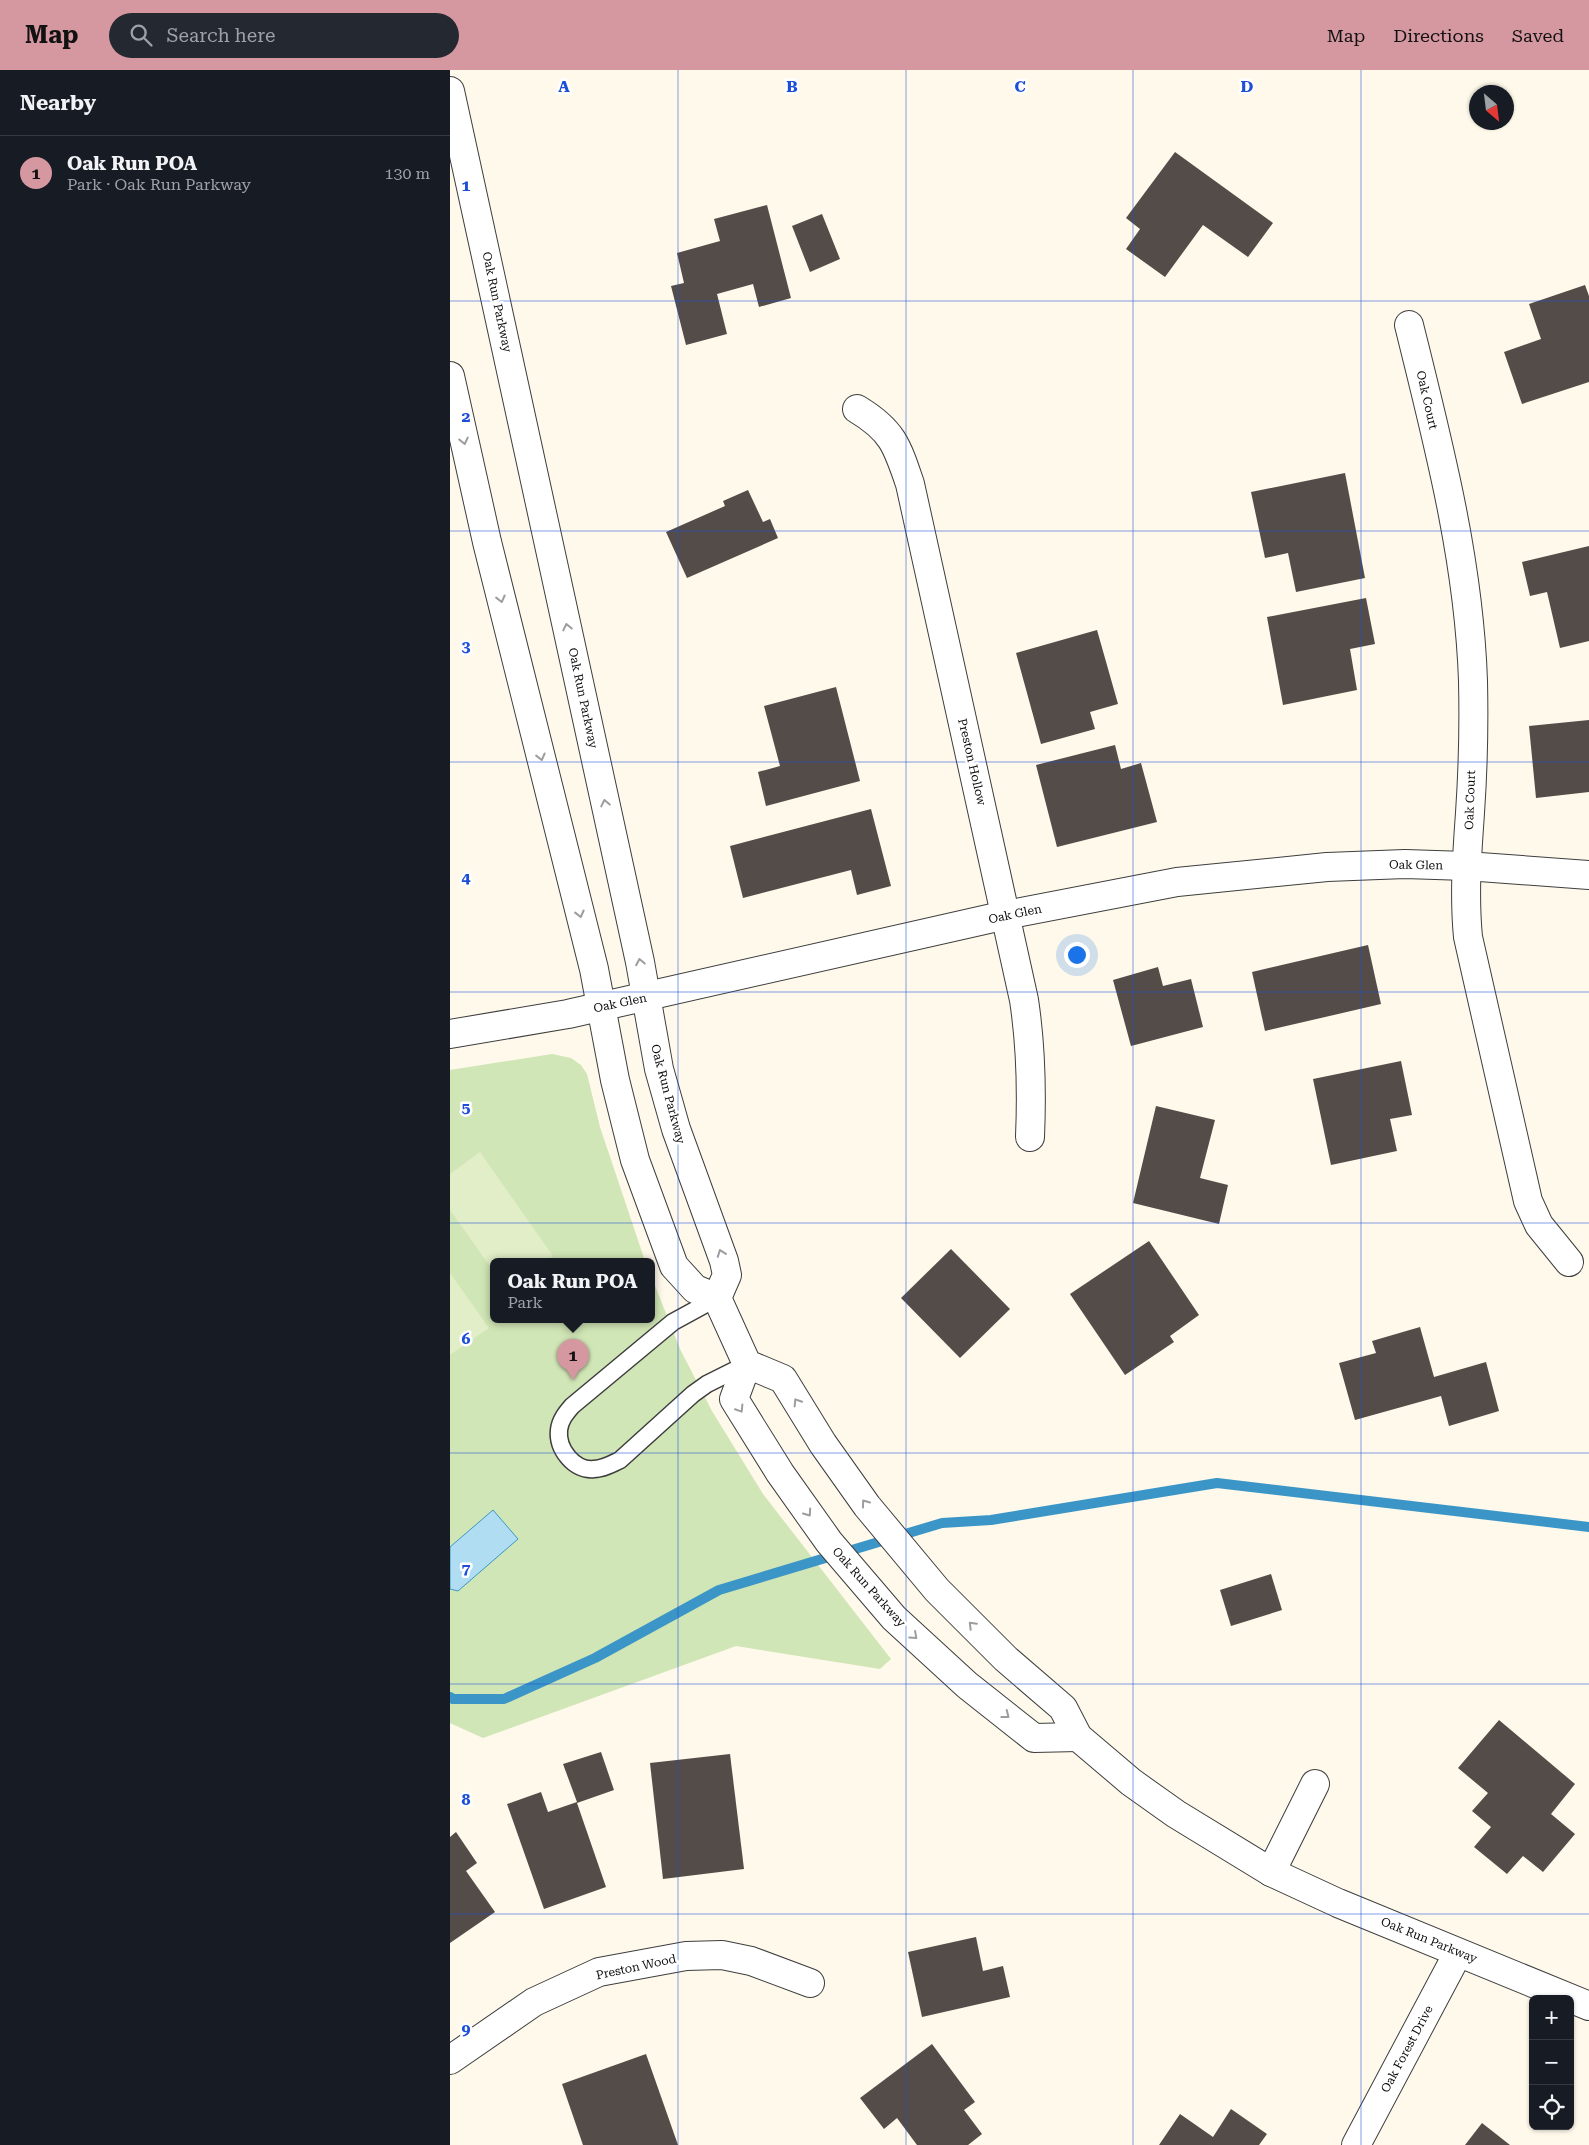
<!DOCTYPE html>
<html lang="en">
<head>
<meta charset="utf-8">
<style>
  body { margin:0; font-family:"Roboto Serif",serif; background:#242831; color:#f1f3f6 }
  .controls { position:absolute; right:15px; bottom:15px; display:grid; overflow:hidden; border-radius:8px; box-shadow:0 1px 4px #0004 }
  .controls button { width:45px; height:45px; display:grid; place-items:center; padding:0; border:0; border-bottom:1px solid #363941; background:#171b24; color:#f1f3f6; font:25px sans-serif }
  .compass { position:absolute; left:1019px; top:15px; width:45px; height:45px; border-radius:50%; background:#171b24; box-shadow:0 1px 4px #0004; rotate:152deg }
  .you { position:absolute; left:626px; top:884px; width:18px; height:18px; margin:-12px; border:4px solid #fff; border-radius:50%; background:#1a73e8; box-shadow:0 0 0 8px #1a73e833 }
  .badge { display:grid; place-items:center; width:32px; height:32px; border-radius:50%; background:#d698a0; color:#111; font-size:16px; font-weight:700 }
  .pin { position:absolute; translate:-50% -41px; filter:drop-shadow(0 1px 2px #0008) }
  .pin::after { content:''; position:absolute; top:26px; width:18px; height:15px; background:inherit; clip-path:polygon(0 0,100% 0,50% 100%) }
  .popup { position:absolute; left:40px; top:1188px; width:165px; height:65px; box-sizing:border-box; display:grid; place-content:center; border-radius:8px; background:#171b24; filter:drop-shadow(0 1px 4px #0005); font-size:16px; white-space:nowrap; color:#9ea1a6 }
  .popup b { font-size:19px; color:#f1f3f6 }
  .popup::after { content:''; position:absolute; left:50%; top:100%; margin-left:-10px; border:10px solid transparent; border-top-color:#171b24 }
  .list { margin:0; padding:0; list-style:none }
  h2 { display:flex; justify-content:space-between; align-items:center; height:65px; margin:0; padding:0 20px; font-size:21px }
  h2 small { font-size:16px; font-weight:400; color:#9ea1a6 }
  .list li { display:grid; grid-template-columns:32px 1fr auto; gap:15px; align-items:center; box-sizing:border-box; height:75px; padding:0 20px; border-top:1px solid #363941 }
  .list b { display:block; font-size:19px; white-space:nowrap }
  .list p { margin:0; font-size:16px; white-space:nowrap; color:#9ea1a6 }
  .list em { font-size:16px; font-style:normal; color:#9ea1a6 }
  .icon { flex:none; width:28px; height:28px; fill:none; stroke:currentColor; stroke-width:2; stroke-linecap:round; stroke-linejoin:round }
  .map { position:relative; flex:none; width:1139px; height:2075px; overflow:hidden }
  header { display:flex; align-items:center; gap:30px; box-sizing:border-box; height:70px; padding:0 25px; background:#d698a0; color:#111 }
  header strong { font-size:24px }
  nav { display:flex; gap:28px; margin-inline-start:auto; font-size:18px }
  .search { width:350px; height:45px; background:#242831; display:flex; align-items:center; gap:12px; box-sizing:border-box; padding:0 18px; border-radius:28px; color:#9ea1a6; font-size:19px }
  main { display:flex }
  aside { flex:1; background:#171b24 }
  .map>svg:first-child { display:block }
  .green { fill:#d1e6b6 }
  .pitch { fill:#e2eec7 }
  .water { fill:#b1ddf3; stroke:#3b96c7 }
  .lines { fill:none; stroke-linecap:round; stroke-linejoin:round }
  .stream { stroke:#3b96c7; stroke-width:10 }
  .building { fill:#534c48 }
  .service-casing { stroke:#3e3e3e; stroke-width:19 }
  .minor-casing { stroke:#3e3e3e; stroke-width:30 }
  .tertiary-casing { stroke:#3e3e3e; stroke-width:30 }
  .service { stroke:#fff; stroke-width:16 }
  .minor { stroke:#fff; stroke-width:28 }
  .tertiary { stroke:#fff; stroke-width:28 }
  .oneway { stroke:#9d9d9d }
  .grid { fill:none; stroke:#1d4ed8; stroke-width:1; stroke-opacity:0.55 }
  .labels { text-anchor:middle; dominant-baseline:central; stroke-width:5; stroke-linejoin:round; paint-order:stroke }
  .street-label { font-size:12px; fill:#0b0b0b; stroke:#fff }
  .grid-label { font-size:16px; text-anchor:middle; font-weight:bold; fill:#1d4ed8; stroke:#fff; stroke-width:5; stroke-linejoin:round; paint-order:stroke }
</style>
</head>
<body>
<header>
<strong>Map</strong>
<div class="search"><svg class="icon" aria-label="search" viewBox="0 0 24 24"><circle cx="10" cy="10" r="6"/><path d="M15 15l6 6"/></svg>Search here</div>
<nav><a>Map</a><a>Directions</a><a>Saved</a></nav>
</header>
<main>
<aside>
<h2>Nearby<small></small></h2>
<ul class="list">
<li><span class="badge">1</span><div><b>Oak Run POA</b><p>Park · Oak Run Parkway</p></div><em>130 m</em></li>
</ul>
</aside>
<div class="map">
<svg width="1139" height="2075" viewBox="0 0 1139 2075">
  <rect width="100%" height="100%" fill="#fef9ea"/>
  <path class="green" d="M 102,984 L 121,988 L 131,995 L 137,1004 L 150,1057 L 195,1191 L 44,1191 L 44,1249 L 202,1249 L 202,1208 L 230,1279 L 262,1341 L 313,1424 L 441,1589 L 430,1599 L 286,1576 L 33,1668 L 0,1653 L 0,1000 Z"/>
  <g class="pitch">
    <path d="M 30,1082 L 103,1186 L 96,1191 L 44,1191 L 44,1202 L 0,1140 L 0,1104 Z"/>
    <path d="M 0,1203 L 39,1258 L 0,1285 Z"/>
  </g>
  <path class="water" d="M 43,1440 L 68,1469 L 8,1521 L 0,1519 L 0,1477 Z"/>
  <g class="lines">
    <path class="stream" d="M 0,1627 L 3,1629 L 54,1629 L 145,1588 L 269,1520 L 492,1453 L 541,1450 L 767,1413 L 1139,1457"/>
  </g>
  <g class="building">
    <path d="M 725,82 L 823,153 L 798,187 L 753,155 L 715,207 L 676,179 L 690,159 L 676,148 Z"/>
    <path d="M 317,135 L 341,228 L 309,237 L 303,214 L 267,224 L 277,264 L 236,275 L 221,216 L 234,213 L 227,183 L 270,171 L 264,149 Z"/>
    <path d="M 372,144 L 390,189 L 360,202 L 342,156 Z"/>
    <path d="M 1135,215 L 1139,226 L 1139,312 L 1072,334 L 1054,282 L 1091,269 L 1079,234 Z"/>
    <path d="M 895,403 L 915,508 L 846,522 L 838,483 L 815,488 L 801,422 Z"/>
    <path d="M 298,420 L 313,452 L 320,449 L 328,468 L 237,508 L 216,462 L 275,436 L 273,431 Z"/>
    <path d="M 1139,476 L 1139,571 L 1110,578 L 1097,522 L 1080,526 L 1072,492 Z"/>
    <path d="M 916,528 L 925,574 L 900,579 L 907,620 L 833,635 L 817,547 Z"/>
    <path d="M 647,560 L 668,634 L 640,642 L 645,659 L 591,674 L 566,583 Z"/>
    <path d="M 386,617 L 410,711 L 316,736 L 308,702 L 330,696 L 314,636 Z"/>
    <path d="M 1139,650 L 1139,722 L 1086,728 L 1079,656 Z"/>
    <path d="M 665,675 L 671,699 L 691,693 L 707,752 L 607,777 L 586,695 Z"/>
    <path d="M 421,739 L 441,816 L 407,825 L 401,800 L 293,828 L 280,776 Z"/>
    <path d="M 918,875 L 931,934 L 815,961 L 802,902 Z"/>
    <path d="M 708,897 L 713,916 L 741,909 L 753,957 L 681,976 L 663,910 Z"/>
    <path d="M 951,991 L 962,1045 L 940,1049 L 947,1081 L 881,1095 L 863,1009 Z"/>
    <path d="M 706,1036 L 765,1050 L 750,1108 L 778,1115 L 769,1154 L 683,1133 Z"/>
    <path d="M 699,1171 L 749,1245 L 720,1266 L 724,1272 L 675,1305 L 620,1224 Z"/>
    <path d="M 501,1179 L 560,1239 L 510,1288 L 451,1228 Z"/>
    <path d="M 970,1257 L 984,1307 L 1036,1292 L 1049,1341 L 999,1356 L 991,1326 L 905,1350 L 889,1293 L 926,1283 L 922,1271 Z"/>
    <path d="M 821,1504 L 832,1540 L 781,1556 L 770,1520 Z"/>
    <path d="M 1049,1650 L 1125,1714 L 1101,1744 L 1125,1764 L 1093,1802 L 1073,1786 L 1057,1804 L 1024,1777 L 1041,1757 L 1022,1741 L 1038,1723 L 1008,1698 Z"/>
    <path d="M 151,1682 L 164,1720 L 127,1733 L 156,1817 L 94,1839 L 57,1734 L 91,1722 L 98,1742 L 127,1732 L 113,1694 Z"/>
    <path d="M 280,1684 L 294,1799 L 213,1809 L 200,1693 Z"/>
    <path d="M 6,1762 L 27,1793 L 16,1801 L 45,1842 L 0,1873 L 0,1767 Z"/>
    <path d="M 526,1867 L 533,1901 L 553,1896 L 560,1927 L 472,1947 L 458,1882 Z"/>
    <path d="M 482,1974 L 525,2032 L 514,2040 L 532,2064 L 518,2075 L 467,2075 L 447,2048 L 434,2059 L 410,2028 Z"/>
    <path d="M 196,1984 L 228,2075 L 133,2075 L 112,2014 Z"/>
    <path d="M 781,2039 L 817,2064 L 809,2075 L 709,2075 L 730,2044 L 763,2067 Z"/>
    <path d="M 1032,2053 L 1060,2075 L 1015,2075 Z"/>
  </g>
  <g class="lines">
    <defs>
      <path id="service" d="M 267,1228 L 223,1252 L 122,1336 C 116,1343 110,1350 109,1360 C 107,1379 124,1401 144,1399 C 153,1399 162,1394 170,1390 L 243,1324 L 257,1314 L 297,1294"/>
      <g id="minor">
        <path d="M 959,255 C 988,372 1019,490 1023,611 C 1024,654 1023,699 1020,743 C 1017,785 1014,825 1018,867 L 1078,1131 L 1089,1155 L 1119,1192"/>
        <path d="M 407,339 C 442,360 447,375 460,414 L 574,930 C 581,976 582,1020 580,1067"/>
        <path d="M 0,964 L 118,944 L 556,845 L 727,812 L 877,797 L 955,794 L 1016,796 L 1139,805"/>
        <path d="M 821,1802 L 865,1714"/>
        <path d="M 0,1990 L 84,1932 L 149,1902 L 236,1886 L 272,1885 L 301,1891 L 360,1913"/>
        <path d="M 906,2075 L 1008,1883"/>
      </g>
      <g id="tertiary">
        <path d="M 0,21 L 190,892 L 209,999 L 226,1059 L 274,1191 L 277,1205 L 267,1228"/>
        <path d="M 0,306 L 37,472 L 144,899 L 165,1010 L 185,1090 L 224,1196 L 245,1219 L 267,1228 L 297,1294 L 333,1309 L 373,1374 L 417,1436 L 487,1520 L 556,1589 L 613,1638 L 628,1667 L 681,1712 L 726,1744 L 821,1802 L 888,1833 L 1139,1936"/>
        <path d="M 297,1294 L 284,1329 L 330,1403 L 379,1472 L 444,1548 L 517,1615 L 584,1668 L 628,1667"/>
      </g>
    </defs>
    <use href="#service" class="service-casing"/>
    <use href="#minor" class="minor-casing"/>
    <use href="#tertiary" class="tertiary-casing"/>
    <use href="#service" class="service"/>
    <use href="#minor" class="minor"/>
    <use href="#tertiary" class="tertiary"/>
  </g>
  <defs><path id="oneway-chevron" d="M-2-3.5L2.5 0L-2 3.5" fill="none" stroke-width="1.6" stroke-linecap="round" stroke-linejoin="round" transform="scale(1.25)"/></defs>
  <g class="oneway">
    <use href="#oneway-chevron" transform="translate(14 371) rotate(77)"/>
    <use href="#oneway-chevron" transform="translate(51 529) rotate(76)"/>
    <use href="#oneway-chevron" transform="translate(117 557) rotate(-102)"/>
    <use href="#oneway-chevron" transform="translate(91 687) rotate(76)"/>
    <use href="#oneway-chevron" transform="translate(155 733) rotate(-102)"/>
    <use href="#oneway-chevron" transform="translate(130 844) rotate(76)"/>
    <use href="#oneway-chevron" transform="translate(190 892) rotate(-101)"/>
    <use href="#oneway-chevron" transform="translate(271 1183) rotate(-110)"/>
    <use href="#oneway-chevron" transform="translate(347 1332) rotate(-122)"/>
    <use href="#oneway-chevron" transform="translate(290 1339) rotate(58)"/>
    <use href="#oneway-chevron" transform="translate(415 1433) rotate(-126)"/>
    <use href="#oneway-chevron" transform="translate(358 1443) rotate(55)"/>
    <use href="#oneway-chevron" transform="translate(522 1555) rotate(-135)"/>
    <use href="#oneway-chevron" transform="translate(464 1566) rotate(42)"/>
    <use href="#oneway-chevron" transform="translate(556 1645) rotate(38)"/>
  </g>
  <path class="grid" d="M 228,0 L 228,2075M 456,0 L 456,2075M 683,0 L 683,2075M 911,0 L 911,2075M 0,231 L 1139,231M 0,461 L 1139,461M 0,692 L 1139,692M 0,922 L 1139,922M 0,1153 L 1139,1153M 0,1383 L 1139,1383M 0,1614 L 1139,1614M 0,1844 L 1139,1844"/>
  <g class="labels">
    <g class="street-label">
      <text transform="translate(47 232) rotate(78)">Oak Run Parkway</text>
      <text transform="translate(977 330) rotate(77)">Oak Court</text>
      <text transform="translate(133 628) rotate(78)">Oak Run Parkway</text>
      <text transform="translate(522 692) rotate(77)">Preston Hollow</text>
      <text transform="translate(1020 730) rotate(-88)">Oak Court</text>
      <text transform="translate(966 795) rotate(1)">Oak Glen</text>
      <text transform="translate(565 844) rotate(-12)">Oak Glen</text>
      <text transform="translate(170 933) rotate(-12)">Oak Glen</text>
      <text transform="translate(218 1024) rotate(75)">Oak Run Parkway</text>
      <text transform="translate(419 1517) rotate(48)">Oak Run Parkway</text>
      <text transform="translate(979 1870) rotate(22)">Oak Run Parkway</text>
      <text transform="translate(186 1897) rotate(-12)">Preston Wood</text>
      <text transform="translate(957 1979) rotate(-62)">Oak Forest Drive</text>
    </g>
  </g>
  <g class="grid-label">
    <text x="114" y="22">A</text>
    <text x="342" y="22">B</text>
    <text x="570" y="22">C</text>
    <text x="797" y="22">D</text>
    <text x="16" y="121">1</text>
    <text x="16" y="352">2</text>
    <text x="16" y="582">3</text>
    <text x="16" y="813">4</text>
    <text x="16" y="1043">5</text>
    <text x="16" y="1274">6</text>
    <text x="16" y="1504">7</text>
    <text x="16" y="1735">8</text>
    <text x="16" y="1965">9</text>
  </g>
</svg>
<div class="controls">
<button>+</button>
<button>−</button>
<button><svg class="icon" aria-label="locate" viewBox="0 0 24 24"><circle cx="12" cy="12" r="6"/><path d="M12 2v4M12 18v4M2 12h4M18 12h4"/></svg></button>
</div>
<svg class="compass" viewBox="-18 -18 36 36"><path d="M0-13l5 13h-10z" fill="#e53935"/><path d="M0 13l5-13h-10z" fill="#9ea1a6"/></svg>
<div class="you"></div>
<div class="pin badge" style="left:123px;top:1310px">1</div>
<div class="popup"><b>Oak Run POA</b>Park</div>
</div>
</main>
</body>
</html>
